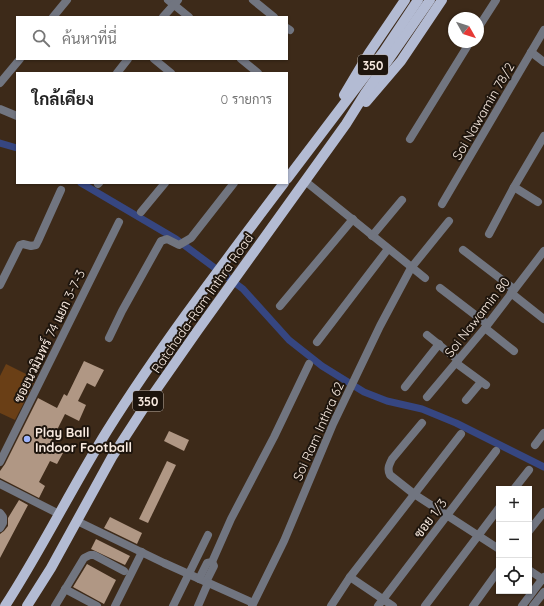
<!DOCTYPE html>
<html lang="th">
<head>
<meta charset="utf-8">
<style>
  body { margin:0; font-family:Quicksand,Sarabun,sans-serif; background:#f6f6f6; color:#222 }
  .controls { position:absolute; right:12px; bottom:12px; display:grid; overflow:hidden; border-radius:0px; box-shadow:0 1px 3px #0004 }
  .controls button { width:36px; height:36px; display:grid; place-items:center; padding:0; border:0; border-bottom:1px solid #e0e0e0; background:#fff; color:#222; font:20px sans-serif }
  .compass { position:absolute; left:448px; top:12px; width:36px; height:36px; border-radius:50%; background:#fff; box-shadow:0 1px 3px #0004; rotate:129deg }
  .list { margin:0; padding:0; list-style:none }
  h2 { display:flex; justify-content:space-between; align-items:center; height:52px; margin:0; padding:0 16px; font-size:17px }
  h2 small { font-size:13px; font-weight:400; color:#767676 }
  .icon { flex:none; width:22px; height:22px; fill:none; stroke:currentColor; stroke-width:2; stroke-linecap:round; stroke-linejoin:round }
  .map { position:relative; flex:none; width:544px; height:606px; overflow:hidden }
  .search { position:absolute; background:#fff; box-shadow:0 1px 3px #0004; left:16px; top:16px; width:272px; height:44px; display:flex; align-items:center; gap:10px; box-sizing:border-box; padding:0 14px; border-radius:0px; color:#767676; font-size:15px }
  .panel { position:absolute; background:#fff; box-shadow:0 1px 3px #0004; left:16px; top:72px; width:272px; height:112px; border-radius:0px }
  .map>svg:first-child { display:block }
  .green { fill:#6a3f16 }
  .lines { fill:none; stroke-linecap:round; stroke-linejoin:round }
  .canal { stroke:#364681; stroke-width:7 }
  .building { fill:#b09784 }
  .minor { stroke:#717580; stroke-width:8 }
  .primary { stroke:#b3bbd3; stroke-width:10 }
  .poi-dot { fill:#9db4fd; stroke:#1e150d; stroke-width:1.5 }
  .labels { text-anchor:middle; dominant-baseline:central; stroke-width:4; stroke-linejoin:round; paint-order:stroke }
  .shield { fill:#1e150d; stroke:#b7aba1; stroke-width:1 }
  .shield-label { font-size:12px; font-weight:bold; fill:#f9ebe1 }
  .street-label { font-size:13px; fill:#f9ebe1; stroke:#1e150d }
  .poi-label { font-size:13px; font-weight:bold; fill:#f9ebe1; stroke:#1e150d; text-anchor:start }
</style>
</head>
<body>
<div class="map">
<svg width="544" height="606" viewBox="0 0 544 606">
  <rect width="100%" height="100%" fill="#3d2a19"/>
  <path class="green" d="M 6,364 L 36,379 L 15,420 L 0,413 L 0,376 Z"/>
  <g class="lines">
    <g class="canal">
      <path d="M 0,143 L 17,148"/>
      <path d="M 81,183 L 176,239 L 243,289 L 289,340 L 322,366 L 364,392 L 387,401 L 422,409 L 456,423 L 544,467"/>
    </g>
  </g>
  <g class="building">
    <path d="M 84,361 L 104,370 L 95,387 L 87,383 L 78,401 L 86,405 L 79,421 L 65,414 L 49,446 L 63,453 L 57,464 L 50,461 L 39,482 L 45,486 L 39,498 L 0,478 L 0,471 L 5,464 L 38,398 L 57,408 L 64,394 L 67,396 Z"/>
    <path d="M 169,431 L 189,440 L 184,451 L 164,441 Z"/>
    <path d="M 167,461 L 176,465 L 148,523 L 139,519 Z"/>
    <path d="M 19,500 L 28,505 L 0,558 L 0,534 L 4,531 L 8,526 L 8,518 Z"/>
    <path d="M 110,517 L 142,533 L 137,544 L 104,528 Z"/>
    <path d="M 96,539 L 130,556 L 125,565 L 91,549 Z"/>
    <path d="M 87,564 L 116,580 L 104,604 L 73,587 Z"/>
  </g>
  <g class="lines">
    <g class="minor">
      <path d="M 168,0 L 189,17"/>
      <path d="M 253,0 L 274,17"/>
      <path d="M 53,17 L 67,0"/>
      <path d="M 163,17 L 178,0"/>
      <path d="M 287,28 L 290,30"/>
      <path d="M 478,28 L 496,0"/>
      <path d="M 531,52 L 544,62"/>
      <path d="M 154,59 L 171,73"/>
      <path d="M 241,59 L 258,73"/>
      <path d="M 117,73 L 128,59"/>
      <path d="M 0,83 L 20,59"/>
      <path d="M 0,109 L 17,116"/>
      <path d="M 410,139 L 470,42"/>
      <path d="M 305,181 L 425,278"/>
      <path d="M 98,184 L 99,183"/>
      <path d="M 514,187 L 538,202"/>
      <path d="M 442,204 L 544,30"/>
      <path d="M 141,212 L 165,183"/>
      <path d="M 489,234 L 514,187 L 544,136"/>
      <path d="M 372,236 L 402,200"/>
      <path d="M 463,250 L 514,289"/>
      <path d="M 0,285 L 20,245 L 23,244 L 31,246 L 36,245 L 38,241 L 61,190"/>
      <path d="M 440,288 L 487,324"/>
      <path d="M 511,293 L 544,319"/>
      <path d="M 280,306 L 353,219"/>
      <path d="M 485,328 L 514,351"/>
      <path d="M 427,335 L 458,360"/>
      <path d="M 109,338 L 122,311 L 161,241 L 167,239 L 179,245 L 191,238 L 234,183"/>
      <path d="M 317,342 L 388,249"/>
      <path d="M 456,363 L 486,385"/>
      <path d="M 405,387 L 439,344"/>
      <path d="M 427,397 L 485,328 L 544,251"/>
      <path d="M 466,400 L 481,382"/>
      <path d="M 422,423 L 392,459 C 389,465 387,469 390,475 L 414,494 L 499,549"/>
      <path d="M 535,445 L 544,433"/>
      <path d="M 0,462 L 119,222"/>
      <path d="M 0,484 L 59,514"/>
      <path d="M 514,489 L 529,470"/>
      <path d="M 0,513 L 3,517 L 3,523 L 0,528"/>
      <path d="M 77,521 L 164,563 L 253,603"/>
      <path d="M 529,531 L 544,512"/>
      <path d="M 529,570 L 544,580"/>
      <path d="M 350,577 L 393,606"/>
      <path d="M 199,579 L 207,563 L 212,562 L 231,519 L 274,437 L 309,364"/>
      <path d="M 206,582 L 214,566 L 212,562"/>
      <path d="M 65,589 L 97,606"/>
      <path d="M 55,606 L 84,558 L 90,555 L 94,555 L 124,571"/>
      <path d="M 115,606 L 142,552"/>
      <path d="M 173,606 L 208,535"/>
      <path d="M 198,606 L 208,583"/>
      <path d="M 252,606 L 284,541 L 333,424 L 380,326 L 411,268 L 449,221"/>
      <path d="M 331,606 L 350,577 L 461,434"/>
      <path d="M 378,606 L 496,451"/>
      <path d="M 425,606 L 499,508"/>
      <path d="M 473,606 L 499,570"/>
      <path d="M 522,606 L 544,577"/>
      <path d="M 533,606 L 544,592"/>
    </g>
    <g class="primary">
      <path d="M 344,95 L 369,53 L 405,0"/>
      <path d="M 366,102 L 401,61 L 442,0"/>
      <path d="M 287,179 L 384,51 L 418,0"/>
      <path d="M 5,606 C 42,549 71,489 107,431 C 161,345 223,264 284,183"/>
      <path d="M 27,606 L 51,568 L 112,457 L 147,403 L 198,330 L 346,124 L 366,92 L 430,0"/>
    </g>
  </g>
  <circle class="poi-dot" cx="27" cy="439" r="4"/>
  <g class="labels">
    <g class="shield">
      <rect x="358" y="55" width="30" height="20" rx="3"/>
      <rect x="133" y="391" width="30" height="20" rx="3"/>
    </g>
    <g class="shield-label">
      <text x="373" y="65">350</text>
      <text x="148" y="401">350</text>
    </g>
    <g class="street-label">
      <text transform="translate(483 111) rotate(-60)">Soi Nawamin 78/2</text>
      <text transform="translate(202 303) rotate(-55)">Ratchada-Ram Inthra Road</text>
      <text transform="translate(477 317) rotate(-52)">Soi Nawamin 80</text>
      <text transform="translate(49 336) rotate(-64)">ซอยนวมินทร์ 74 แยก 3-7-3</text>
      <text transform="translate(318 431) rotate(-66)">Soi Ram Inthra 62</text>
      <text transform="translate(430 518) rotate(-53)">ซอย 1/3</text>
    </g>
    <g class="poi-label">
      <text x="35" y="432">Play Ball<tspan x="35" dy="15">Indoor Football</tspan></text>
    </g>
  </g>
</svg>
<div class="controls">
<button>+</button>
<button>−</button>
<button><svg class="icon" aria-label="locate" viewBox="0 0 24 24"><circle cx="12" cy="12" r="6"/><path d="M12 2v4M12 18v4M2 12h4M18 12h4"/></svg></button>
</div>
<svg class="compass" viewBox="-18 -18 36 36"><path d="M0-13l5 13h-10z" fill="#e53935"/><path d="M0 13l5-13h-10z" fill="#767676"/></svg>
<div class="search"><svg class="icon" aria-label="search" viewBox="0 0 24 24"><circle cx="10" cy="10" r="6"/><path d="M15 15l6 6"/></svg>ค้นหาที่นี่</div>
<section class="panel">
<h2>ใกล้เคียง<small>0 รายการ</small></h2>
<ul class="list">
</ul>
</section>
</div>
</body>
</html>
